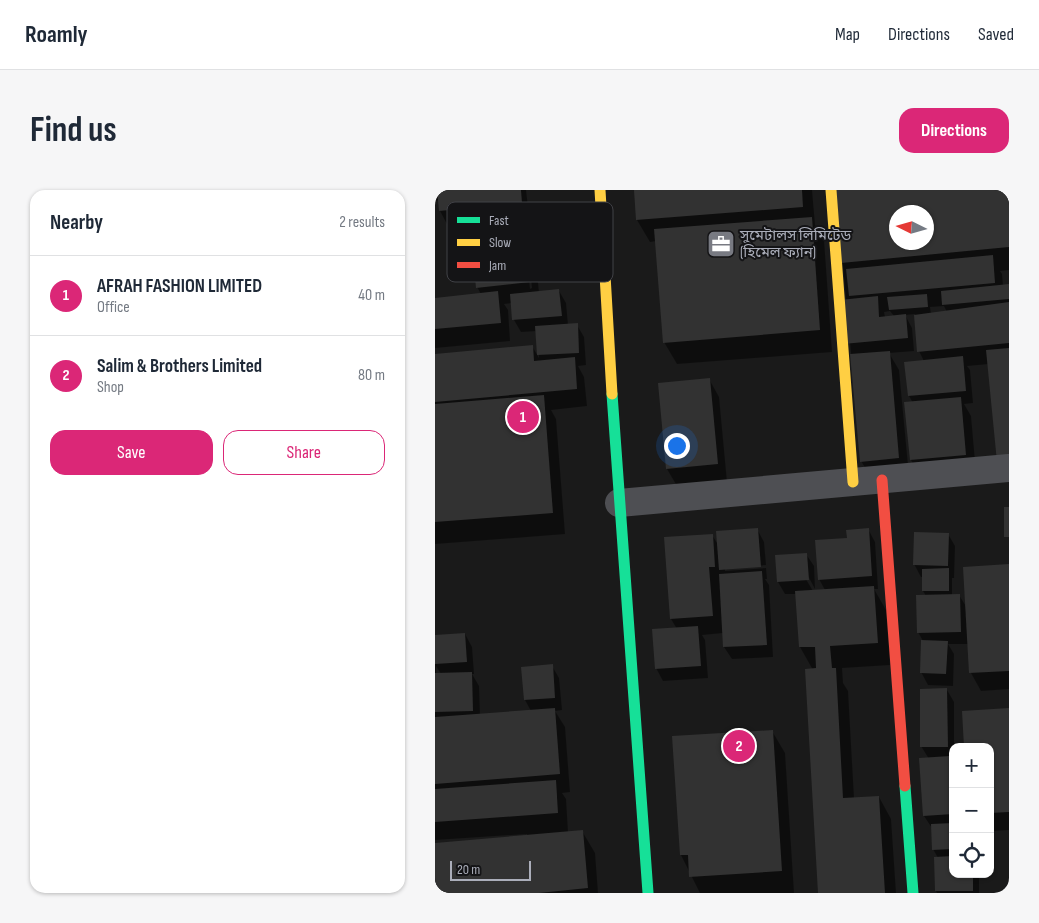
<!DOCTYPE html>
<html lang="en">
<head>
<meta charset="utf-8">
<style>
  body { margin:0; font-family:"Sofia Sans Condensed","Noto Sans Bengali",sans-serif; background:#f6f6f7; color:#1f2937 }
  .controls { position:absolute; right:15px; bottom:15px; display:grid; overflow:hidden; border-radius:10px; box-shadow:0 1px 4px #0004 }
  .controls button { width:45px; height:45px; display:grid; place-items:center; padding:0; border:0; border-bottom:1px solid #e0e1e3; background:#fff; color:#1f2937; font:25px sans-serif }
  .compass { position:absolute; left:454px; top:15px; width:45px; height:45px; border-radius:50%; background:#fff; box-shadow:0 1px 4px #0004; rotate:275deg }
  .scale { position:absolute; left:15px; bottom:12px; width:81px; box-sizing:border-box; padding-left:5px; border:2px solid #abaeba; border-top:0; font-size:14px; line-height:18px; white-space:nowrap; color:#abaeba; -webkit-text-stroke:4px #141416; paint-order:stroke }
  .you { position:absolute; left:241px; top:255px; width:18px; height:18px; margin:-12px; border:4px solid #fff; border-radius:50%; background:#1a73e8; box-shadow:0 0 0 8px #1a73e833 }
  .badge { display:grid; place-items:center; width:32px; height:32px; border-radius:50%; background:#db2777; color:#fff; font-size:16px; font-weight:700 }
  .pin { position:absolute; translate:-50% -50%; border:2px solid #fff; box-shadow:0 1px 5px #0006 }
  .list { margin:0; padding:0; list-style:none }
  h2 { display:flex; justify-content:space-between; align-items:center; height:65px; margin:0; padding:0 20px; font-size:21px }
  h2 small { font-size:16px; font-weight:400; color:#747a83 }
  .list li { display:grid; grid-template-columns:32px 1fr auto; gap:15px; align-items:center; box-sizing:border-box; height:80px; padding:0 20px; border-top:1px solid #e0e1e3 }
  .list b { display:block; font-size:19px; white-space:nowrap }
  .list p { margin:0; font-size:16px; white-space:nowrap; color:#747a83 }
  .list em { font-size:16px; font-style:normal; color:#747a83 }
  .actions { display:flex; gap:10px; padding:15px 20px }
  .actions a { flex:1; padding:11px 0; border:1px solid #db2777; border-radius:15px; text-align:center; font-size:18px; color:#db2777 }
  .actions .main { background:#db2777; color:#fff }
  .icon { flex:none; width:28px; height:28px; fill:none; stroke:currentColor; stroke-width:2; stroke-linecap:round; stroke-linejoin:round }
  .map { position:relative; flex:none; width:574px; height:703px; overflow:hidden; border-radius:15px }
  header { display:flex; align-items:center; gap:30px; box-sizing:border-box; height:70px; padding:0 25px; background:#fff; border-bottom:1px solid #e0e1e3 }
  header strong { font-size:24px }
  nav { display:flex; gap:28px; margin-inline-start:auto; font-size:18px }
  .intro { display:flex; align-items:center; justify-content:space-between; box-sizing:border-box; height:120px; padding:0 30px }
  h1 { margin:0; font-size:35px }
  .button { padding:12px 22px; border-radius:15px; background:#db2777; color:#fff; font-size:18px; font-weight:700 }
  main { display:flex; gap:30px; padding:0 30px }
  aside { flex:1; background:#fff; border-radius:15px; box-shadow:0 1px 4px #0004 }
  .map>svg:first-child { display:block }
  .shadow { fill:#0007; fill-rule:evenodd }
  .building { fill:#323232; fill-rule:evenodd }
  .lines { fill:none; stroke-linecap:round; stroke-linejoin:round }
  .street { stroke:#4e4f53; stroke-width:28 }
  .fast { stroke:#16e098; stroke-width:11 }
  .slow { stroke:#ffcf43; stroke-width:11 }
  .jam { stroke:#f24e42; stroke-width:11 }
  .labels { text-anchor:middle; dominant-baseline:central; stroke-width:4; stroke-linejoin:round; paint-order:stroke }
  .poi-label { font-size:15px; fill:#abaeba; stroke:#141416; text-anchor:start }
  .key { fill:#141416; stroke:#414247; stroke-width:1 }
  .key-label { font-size:14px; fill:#abaeba }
</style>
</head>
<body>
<header>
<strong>Roamly</strong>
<nav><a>Map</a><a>Directions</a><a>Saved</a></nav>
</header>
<div class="intro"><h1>Find us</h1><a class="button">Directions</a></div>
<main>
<aside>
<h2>Nearby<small>2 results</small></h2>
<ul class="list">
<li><span class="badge">1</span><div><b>AFRAH FASHION LIMITED</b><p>Office</p></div><em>40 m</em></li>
<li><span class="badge">2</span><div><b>Salim &amp; Brothers Limited</b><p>Shop</p></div><em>80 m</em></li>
</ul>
<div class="actions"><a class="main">Save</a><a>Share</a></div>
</aside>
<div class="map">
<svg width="574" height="703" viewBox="0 0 574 703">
  <rect width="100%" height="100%" fill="#1a1a1a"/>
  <g class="shadow">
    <path d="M 0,0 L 91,0 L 94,26 L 12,34 L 5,21 L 4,10 L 0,11 Z"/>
    <path d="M 200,0 L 377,0 L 380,35 L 389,50 L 397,162 L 242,174 L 229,152 L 221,51 L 215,52 L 202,30 Z"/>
    <path d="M 401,0 L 574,0 L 574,80 L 565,81 L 567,84 L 568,96 L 574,96 L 574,289 L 554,174 L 532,176 L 535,180 L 538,213 L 529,214 L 536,226 L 541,283 L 486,288 L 476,270 L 478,213 L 474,206 L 489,171 L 484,161 L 480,124 L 470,125 L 477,138 L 479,161 L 454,163 L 464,180 L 474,286 L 437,289 L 426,271 ZM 462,22 L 492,22 L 492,52 L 462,52 ZM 509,116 L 512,122 L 496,124 L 495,117 ZM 455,121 L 459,126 L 450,127 L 449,122 Z"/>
    <path d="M 89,33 L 99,51 L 104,103 L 124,101 L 131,113 L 133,135 L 142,135 L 149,147 L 151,175 L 143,176 L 149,187 L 152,216 L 116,220 L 121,229 L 130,344 L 0,354 L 0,165 L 97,156 L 104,168 L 102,141 L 86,142 L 79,130 L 77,113 L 69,114 L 73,120 L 75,151 L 0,158 L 0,109 L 46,104 L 42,97 ZM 90,50 L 92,50 L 97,98 L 95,99 Z"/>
    <path d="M 274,189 L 284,207 L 292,292 L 242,296 L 232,279 Z"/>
    <path d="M 322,339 L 329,352 L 331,375 L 290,378 L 290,381 L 331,378 L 332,389 L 330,389 L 334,395 L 338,467 L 297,469 L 289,457 L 288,443 L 267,445 L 270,450 L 273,488 L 228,491 L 221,478 L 242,439 L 236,429 L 277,345 L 284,356 Z"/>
    <path d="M 433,339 L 440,352 L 443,399 L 439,399 L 451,420 L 455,475 L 407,478 L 408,493 L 413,501 L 419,608 L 444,607 L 456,629 L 461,703 L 384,703 L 378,480 L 365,457 L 362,404 L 350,404 L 343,392 L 371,364 L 379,376 L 380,399 L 372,384 L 369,386 L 378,401 L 390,400 L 384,389 L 413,349 Z"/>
    <path d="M 513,344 L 520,356 L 519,388 L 517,388 L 517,405 L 524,405 L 532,418 L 529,378 L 574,375 L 574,499 L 546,501 L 536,483 L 534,454 L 513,454 L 519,464 L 518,496 L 493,495 L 486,482 L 488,451 L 483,442 L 491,406 L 488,401 L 488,387 L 486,387 L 479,374 Z"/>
    <path d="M 30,444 L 37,457 L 39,484 L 37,484 L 44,496 L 45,525 L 96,521 L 90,510 L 88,478 L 117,476 L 124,488 L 127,520 L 120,521 L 130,537 L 135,602 L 127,603 L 131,609 L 133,642 L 147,641 L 160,663 L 163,703 L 0,703 L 0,655 L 92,646 L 92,644 L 0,650 L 0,446 ZM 1,476 L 6,484 L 1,485 Z"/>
    <path d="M 512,500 L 519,512 L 519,557 L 518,557 L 518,569 L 515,569 L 518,574 L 518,684 L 544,684 L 544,703 L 502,703 L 501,701 L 500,668 L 503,668 L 498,659 L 497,638 L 489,626 L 494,569 L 486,556 Z"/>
    <path d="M 574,519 L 574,640 L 555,641 L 555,557 L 528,522 Z"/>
    <path d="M 337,541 L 350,563 L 359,703 L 265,703 L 246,665 Z"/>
  </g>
  <g class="building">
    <path d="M 2,0 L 86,0 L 87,13 L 4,21 Z"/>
    <path d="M 199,0 L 367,0 L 368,17 L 201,30 Z"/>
    <path d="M 399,0 L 574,0 L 574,57 L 406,73 ZM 462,22 L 492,22 L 492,52 L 462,52 Z"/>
    <path d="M 377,27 L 385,140 L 228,153 L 219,39 Z"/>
    <path d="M 89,32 L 95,92 L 41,98 L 35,37 Z"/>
    <path d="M 558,65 L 560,93 L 414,106 L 411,79 Z"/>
    <path d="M 574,94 L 574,109 L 507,115 L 506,101 Z"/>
    <path d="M 124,99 L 127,126 L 77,130 L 75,104 Z"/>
    <path d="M 63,101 L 66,133 L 0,139 L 0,108 Z"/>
    <path d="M 492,104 L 493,117 L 454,120 L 452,107 Z"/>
    <path d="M 443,106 L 444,127 L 471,124 L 473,148 L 408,154 L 405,110 Z"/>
    <path d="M 574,112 L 574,153 L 482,162 L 479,125 Z"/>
    <path d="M 143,133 L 144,163 L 102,165 L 100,136 Z"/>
    <path d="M 98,155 L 99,171 L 140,167 L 142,199 L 0,212 L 0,164 Z"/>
    <path d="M 574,158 L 574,271 L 562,272 L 551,160 Z"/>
    <path d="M 455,161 L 464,268 L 425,272 L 415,164 Z"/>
    <path d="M 528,166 L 531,201 L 473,206 L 469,172 Z"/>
    <path d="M 275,188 L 283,274 L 231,279 L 223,193 Z"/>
    <path d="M 109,205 L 118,323 L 0,332 L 0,214 Z"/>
    <path d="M 526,207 L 531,265 L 475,270 L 469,212 Z"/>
    <rect x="569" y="317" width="5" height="30"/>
    <path d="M 323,338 L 326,377 L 284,380 L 281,341 Z"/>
    <path d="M 434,338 L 437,386 L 383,390 L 380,350 L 412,348 L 411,340 Z"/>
    <path d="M 479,342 L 514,343 L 513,376 L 478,375 Z"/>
    <path d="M 278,344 L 280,377 L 274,377 L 278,426 L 235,429 L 229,347 Z"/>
    <path d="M 372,363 L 374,390 L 342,392 L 340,365 Z"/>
    <path d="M 574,374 L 574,481 L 534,483 L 528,377 Z"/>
    <path d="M 514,378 L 514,401 L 487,401 L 487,379 Z"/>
    <path d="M 327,381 L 332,455 L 288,457 L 284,384 Z"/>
    <path d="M 439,396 L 443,453 L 395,456 L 397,478 L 401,478 L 408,608 L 444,606 L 450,703 L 383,703 L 370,479 L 381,478 L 380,457 L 364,457 L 360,401 Z"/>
    <path d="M 525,404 L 526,442 L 482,443 L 481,405 Z"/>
    <path d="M 263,436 L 266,476 L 220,479 L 217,439 Z"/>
    <path d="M 30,443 L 32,472 L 0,474 L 0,445 Z"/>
    <path d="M 486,450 L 513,451 L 511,484 L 485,483 Z"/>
    <path d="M 118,474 L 120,508 L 89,510 L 86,477 Z"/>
    <path d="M 37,482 L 38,521 L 0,522 L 0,483 Z"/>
    <path d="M 512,498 L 513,557 L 485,557 L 485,499 Z"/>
    <path d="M 120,518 L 125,584 L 0,594 L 0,527 Z"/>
    <path d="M 574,518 L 574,622 L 555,623 L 555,557 L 529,557 L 527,521 Z"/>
    <path d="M 338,540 L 347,681 L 254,687 L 253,665 L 245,665 L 237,546 Z"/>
    <path d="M 515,566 L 518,624 L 488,626 L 484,568 Z"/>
    <path d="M 121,590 L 123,623 L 0,632 L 0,599 Z"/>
    <path d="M 518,633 L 518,659 L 497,660 L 496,634 Z"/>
    <path d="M 148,640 L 153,698 L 104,703 L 0,703 L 0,653 Z"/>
    <path d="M 518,666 L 518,684 L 538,684 L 538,701 L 500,701 L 499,667 Z"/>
  </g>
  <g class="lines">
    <path class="street" d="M 184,313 L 574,278"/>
    <g class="fast">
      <path d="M 177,204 L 213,703"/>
      <path d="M 470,596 L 478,703"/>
    </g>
    <g class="slow">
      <path d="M 165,0 L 177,204"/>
      <path d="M 396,0 L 418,292"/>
    </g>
    <path class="jam" d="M 447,290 L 470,596"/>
  </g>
  <defs>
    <symbol id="office-square" viewBox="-11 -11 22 22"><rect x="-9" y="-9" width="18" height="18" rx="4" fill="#787a82" stroke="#141416"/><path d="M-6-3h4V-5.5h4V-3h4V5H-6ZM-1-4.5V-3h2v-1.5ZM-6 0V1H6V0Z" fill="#fff"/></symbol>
  </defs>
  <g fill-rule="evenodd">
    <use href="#office-square" x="270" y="38" width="32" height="32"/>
  </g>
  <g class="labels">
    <g class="poi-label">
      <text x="305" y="45">সুমেটালস লিমিটেড<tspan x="305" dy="17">(হিমেল ফ্যান)</tspan></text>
    </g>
  </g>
  <rect x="12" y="12" width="166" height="80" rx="8" class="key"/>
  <rect x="22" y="27" width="23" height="6" fill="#16e098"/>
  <rect x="22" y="49" width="23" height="7" fill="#ffcf43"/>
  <rect x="22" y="72" width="23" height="6" fill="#f24e42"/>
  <g class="key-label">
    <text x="54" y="35">Fast</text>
    <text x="54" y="57">Slow</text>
    <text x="54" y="80">Jam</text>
  </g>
</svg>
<div class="controls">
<button>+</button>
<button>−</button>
<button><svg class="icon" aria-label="locate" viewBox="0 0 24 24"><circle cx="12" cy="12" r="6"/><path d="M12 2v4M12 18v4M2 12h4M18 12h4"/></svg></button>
</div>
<svg class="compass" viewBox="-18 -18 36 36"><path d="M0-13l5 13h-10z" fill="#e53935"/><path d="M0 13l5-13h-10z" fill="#747a83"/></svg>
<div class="scale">20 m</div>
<div class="you"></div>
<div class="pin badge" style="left:88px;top:227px">1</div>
<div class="pin badge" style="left:304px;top:556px">2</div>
</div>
</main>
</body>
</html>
